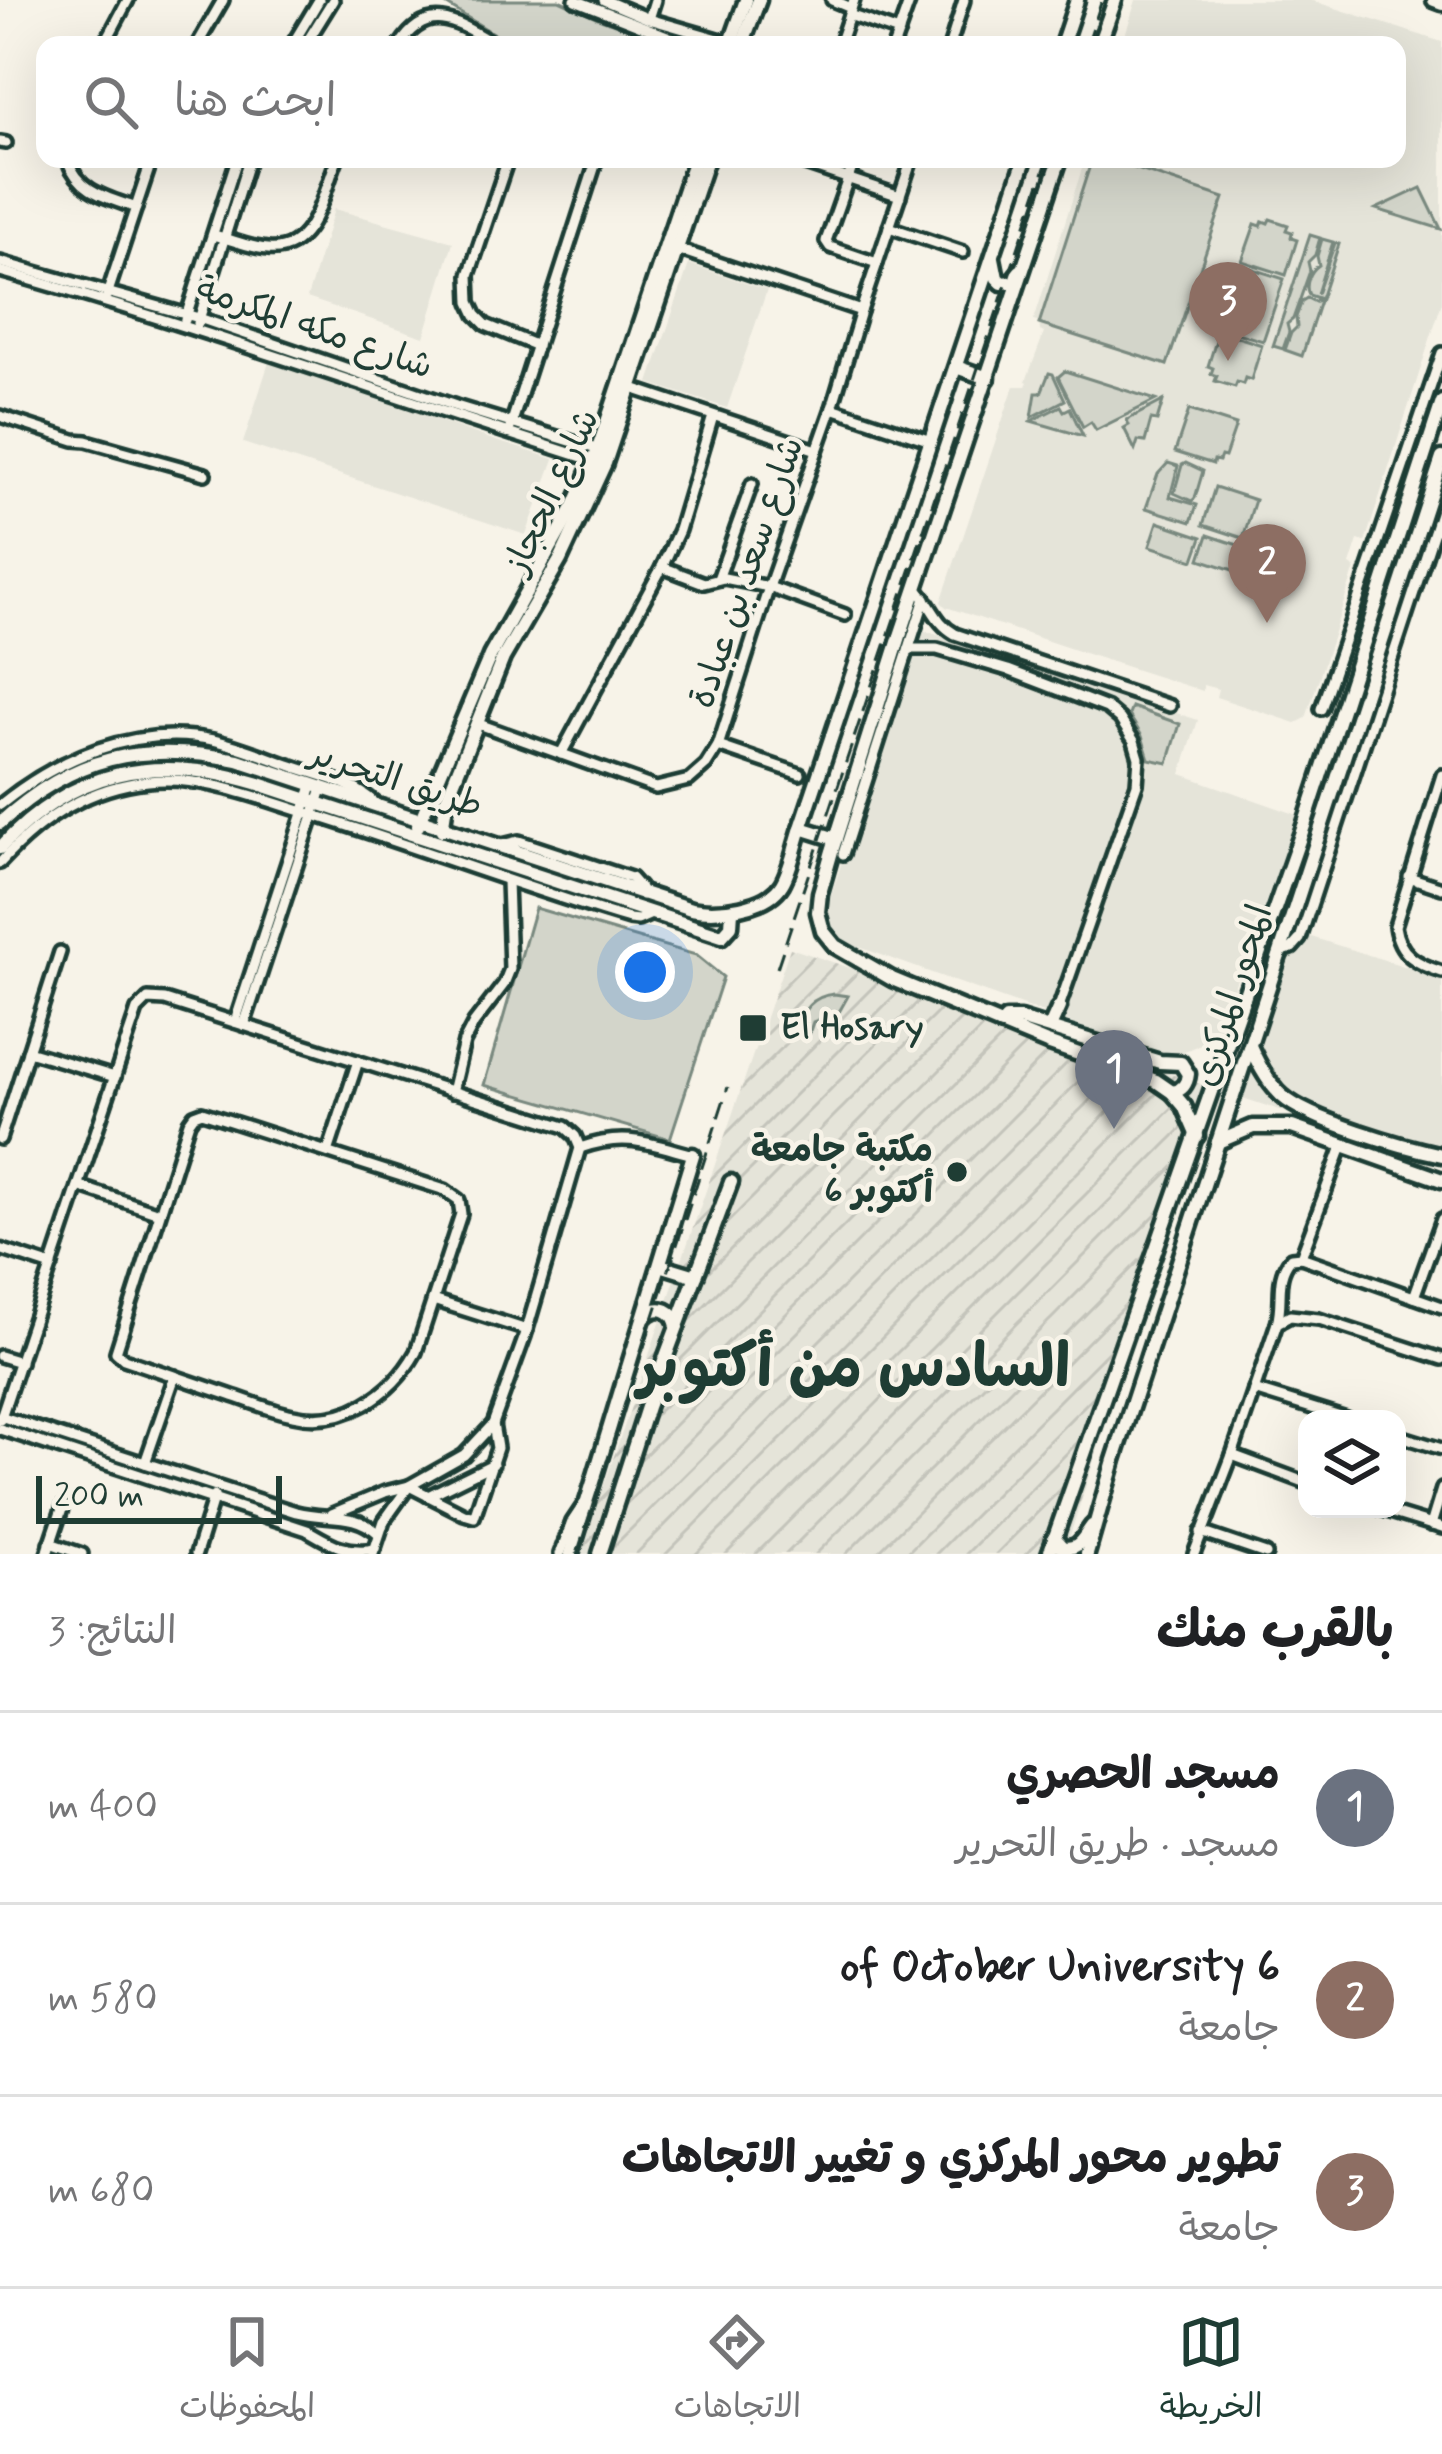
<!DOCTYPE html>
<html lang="ar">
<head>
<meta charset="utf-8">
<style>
  body { margin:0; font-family:Mynerve,"Playpen Sans Arabic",sans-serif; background:#f6f6f6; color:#202124; direction:rtl }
  .controls { position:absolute; right:36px; bottom:36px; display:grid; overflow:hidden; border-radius:24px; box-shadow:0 12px 48px #0002 }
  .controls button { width:108px; height:108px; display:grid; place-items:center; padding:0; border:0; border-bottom:3px solid #e0e0e0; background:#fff; color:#202124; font:60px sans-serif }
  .scale { position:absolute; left:36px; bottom:30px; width:246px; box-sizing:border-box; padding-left:12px; border:6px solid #1f3d34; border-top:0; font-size:33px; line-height:42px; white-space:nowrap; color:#1f3d34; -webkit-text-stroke:9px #f7f3e8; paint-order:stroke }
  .you { position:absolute; left:645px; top:972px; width:42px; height:42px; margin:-30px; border:9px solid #fff; border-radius:50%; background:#1a73e8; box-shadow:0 0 0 18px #1a73e833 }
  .badge { display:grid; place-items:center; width:78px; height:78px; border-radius:50%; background:#1f3d34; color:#fff; font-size:39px; font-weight:700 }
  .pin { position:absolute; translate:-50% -99px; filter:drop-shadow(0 3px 6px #0008) }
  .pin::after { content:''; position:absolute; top:63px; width:42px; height:36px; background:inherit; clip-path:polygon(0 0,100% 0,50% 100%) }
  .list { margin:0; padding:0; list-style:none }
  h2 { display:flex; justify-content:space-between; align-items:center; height:156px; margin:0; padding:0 48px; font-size:51px }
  h2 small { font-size:39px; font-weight:400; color:#757577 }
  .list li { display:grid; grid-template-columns:78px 1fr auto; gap:36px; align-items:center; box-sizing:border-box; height:192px; padding:0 48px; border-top:3px solid #e0e0e0 }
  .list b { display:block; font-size:45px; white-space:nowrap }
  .list p { margin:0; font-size:39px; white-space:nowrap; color:#757577 }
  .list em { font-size:39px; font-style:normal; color:#757577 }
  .icon { flex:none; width:66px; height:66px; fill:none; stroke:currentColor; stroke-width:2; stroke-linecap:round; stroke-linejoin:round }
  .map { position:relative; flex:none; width:1442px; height:1554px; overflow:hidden; direction:ltr }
  .search { position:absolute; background:#fff; box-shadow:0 12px 48px #0002; left:36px; right:36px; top:36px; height:132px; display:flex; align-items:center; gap:30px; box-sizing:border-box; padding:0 42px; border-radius:24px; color:#757577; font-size:45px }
  .sheet { height:732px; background:#fff }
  nav { display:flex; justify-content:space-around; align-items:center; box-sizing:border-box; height:168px; border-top:3px solid #e0e0e0; background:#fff; font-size:33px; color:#757577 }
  nav a { display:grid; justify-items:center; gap:6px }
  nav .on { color:#1f3d34 }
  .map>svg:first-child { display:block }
  .built { fill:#e5e4d9 }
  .industrial { fill:url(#industrial-furrows) }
  .green { fill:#d3d5ca; stroke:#79897f; stroke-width:3 }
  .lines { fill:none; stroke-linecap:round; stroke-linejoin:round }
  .street-casing { stroke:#1f3d34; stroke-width:18 }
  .secondary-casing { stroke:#1f3d34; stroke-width:21 }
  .street { stroke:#f7f3e8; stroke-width:9 }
  .secondary { stroke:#f7f3e8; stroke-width:12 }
  .rail { stroke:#1f3d34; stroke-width:3; stroke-dasharray:18 9; stroke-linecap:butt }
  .poi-dot { fill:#1f3d34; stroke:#f7f3e8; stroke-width:4.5 }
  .labels { text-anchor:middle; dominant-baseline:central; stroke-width:9; stroke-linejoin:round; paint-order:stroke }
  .street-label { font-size:36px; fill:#1f3d34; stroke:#f7f3e8 }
  .poi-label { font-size:36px; font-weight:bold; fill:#1f3d34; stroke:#f7f3e8; text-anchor:start }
  .town-label { font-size:60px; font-weight:bold; fill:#1f3d34; stroke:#f7f3e8 }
</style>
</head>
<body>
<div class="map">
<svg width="1442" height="1554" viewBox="0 0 1442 1554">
  <defs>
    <pattern id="industrial-furrows" width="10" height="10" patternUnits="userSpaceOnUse" patternTransform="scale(3)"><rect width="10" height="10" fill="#e5e4d9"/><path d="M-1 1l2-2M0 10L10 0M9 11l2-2" fill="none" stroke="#c4c4bb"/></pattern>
  </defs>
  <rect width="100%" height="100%" fill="#f7f3e8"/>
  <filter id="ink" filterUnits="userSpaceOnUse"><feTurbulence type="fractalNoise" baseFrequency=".00833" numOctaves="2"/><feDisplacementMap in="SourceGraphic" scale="24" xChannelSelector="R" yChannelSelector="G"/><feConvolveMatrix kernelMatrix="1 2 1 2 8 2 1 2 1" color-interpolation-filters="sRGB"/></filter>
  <g filter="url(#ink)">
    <g class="built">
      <path d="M 1136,0 L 1310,0 L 1442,42 L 1442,302 L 1365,542 L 1358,540 L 1350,565 L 1355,568 L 1306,718 L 1296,723 L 1216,697 L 1218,689 L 1203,685 L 1203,691 L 1090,655 L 946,607 L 941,602 L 1014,386 L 1026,386 L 1028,382 L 1026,381 L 1044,333 L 1040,331 L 1039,322 L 1034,320 L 1085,159 L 1397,159 L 1397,45 L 1122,45 Z"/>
      <path d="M 334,209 L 453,242 L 424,337 L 307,298 Z"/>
      <path d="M 689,264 L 767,290 L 727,408 L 649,383 Z"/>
      <path d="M 270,359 L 493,440 L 554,459 L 526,535 L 243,443 Z"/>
      <path d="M 916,628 L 1198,720 L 1181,774 L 1298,815 L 1218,1030 L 1206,1042 L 1175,1055 L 1158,1054 L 848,943 L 831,930 L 827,908 Z"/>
      <path d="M 1276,926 L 1442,978 L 1442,1164 L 1213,1088 Z"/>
    </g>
    <path class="industrial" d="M 790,948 L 1213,1088 L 1064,1554 L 580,1554 Z"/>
    <g class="green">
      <path d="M 439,0 L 559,0 L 598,18 L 675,45 L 512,45 Z"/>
      <path d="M 1092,159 L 1107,159 L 1224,198 L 1167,365 L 1039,324 Z"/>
      <path d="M 1421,188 L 1441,229 L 1376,209 Z"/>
      <path d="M 1270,219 L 1288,225 L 1286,230 L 1292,232 L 1291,238 L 1297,240 L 1286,275 L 1242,261 L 1255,224 L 1261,226 L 1263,221 L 1268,223 Z"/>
      <path d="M 1310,235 L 1320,238 L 1315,255 L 1308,262 L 1310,271 L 1293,319 L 1287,324 L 1289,332 L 1283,349 L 1273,346 Z"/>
      <path d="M 1322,239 L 1333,242 L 1317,294 L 1335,243 L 1339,244 L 1321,299 L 1309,295 C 1304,285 1310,271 1319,265 L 1317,256 Z"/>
      <path d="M 1241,265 L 1284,279 L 1263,341 L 1220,328 Z"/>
      <path d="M 1307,298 L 1315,302 L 1316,300 L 1320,301 L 1302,356 L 1285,350 L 1291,333 L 1297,327 L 1296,317 L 1302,301 Z"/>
      <path d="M 1219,331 L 1262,345 L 1251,380 L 1245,378 L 1243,384 L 1237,382 L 1235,387 L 1215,381 L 1217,376 L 1211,374 L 1213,368 L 1208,366 Z"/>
      <path d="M 1065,371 L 1156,400 L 1096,430 L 1091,422 L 1083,427 L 1058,377 Z"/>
      <path d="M 1049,373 L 1053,374 L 1065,400 L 1032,417 L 1036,393 L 1041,393 Z"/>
      <path d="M 1163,401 L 1157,421 L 1151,420 L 1145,442 L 1138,441 L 1135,450 L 1124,428 L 1129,425 L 1127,420 Z"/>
      <path d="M 1061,406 L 1064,411 L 1070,408 L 1083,436 L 1031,421 Z"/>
      <path d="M 1189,410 L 1236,425 L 1225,457 L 1221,456 L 1219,461 L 1214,460 L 1213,464 L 1175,452 Z"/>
      <path d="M 1168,463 L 1178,466 L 1170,497 L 1197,505 L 1191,522 L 1146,508 L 1158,474 Z"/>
      <path d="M 1186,463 L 1203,471 L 1195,498 L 1192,501 L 1174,493 L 1182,465 Z"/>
      <path d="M 1215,487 L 1255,500 L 1243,538 L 1203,525 Z"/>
      <path d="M 1158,522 L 1202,537 L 1194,560 L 1150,546 Z"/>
      <path d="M 1208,535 L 1241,546 L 1233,570 L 1200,559 Z"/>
      <path d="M 1132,707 L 1180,724 L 1168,763 L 1149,759 L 1142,736 L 1129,715 Z"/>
      <path d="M 535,908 L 696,955 L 723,977 L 670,1139 L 484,1085 Z"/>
      <path d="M 834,994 L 848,996 L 839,1012 L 813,1022 L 809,1034 L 795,1029 C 803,1010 812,996 834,994 Z"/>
    </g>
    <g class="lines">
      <defs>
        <g id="street">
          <path d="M 575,0 L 690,45"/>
          <path d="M 604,0 L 649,19 L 732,43"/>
          <path d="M 832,0 L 851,8"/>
          <path d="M 849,15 L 899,32"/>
          <path d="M 649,19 L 655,0"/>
          <path d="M 104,45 L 128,0"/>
          <path d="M 197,45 L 223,0"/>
          <path d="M 292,45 L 319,0"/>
          <path d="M 305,45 L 333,0"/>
          <path d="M 400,45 C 429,0 460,24 496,45"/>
          <path d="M 839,45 L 854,0"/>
          <path d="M 894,45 L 910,0"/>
          <path d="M 950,45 L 964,0"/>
          <path d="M 0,142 L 6,143"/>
          <path d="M 67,159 C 79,192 105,197 136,208"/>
          <path d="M 508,159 L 469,275 L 470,302 L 476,315 L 486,325 L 537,346"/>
          <path d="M 790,159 L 900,196"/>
          <path d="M 855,159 L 826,241 L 830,247 L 877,263"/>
          <path d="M 889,227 L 963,252"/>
          <path d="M 213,235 C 231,239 250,248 268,249 C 314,254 324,190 337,159"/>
          <path d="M 677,249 L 861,311"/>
          <path d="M 0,262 L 199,318 L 456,406 L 603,451"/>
          <path d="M 0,271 C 200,327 396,398 595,461"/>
          <path d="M 107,295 L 152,159"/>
          <path d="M 185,320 L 237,159"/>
          <path d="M 198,323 L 249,159"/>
          <path d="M 632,388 L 817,450"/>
          <path d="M 832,408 L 931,441"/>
          <path d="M 0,416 L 74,440 L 87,441 L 205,474"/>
          <path d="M 510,428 L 597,159"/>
          <path d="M 662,567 L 704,583 L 724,578 L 769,587 L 845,615"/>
          <path d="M 718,579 L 752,484"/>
          <path d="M 916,588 C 931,603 935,623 955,634 L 1170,706"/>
          <path d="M 909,649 L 937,649 L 1008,670 L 1107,708 L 1120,719 L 1134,741 L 1139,758 L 1137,784 L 1059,1007"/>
          <path d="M 1321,709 L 1442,353"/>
          <path d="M 476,723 L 656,788 L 689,780 L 706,765 L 718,746 L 769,587 L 832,408 L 861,311 L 912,159"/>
          <path d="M 718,746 L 800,774"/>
          <path d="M 561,754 L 662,567 L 679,530 L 713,416"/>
          <path d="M 1442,775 L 1395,926 C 1399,955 1417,964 1442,972"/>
          <path d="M 0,805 C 58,758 136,724 213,740 C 240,746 266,757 292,766 C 320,776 353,782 375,803"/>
          <path d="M 498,846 L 519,841 L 631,878 L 640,888 L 642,895"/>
          <path d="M 843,854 L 925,598"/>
          <path d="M 0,863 C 39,820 89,787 148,781 C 206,775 262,800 317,816 C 422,849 524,888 629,919 L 638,920 L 654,913"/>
          <path d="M 1409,877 L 1442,888"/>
          <path d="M 1280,952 L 1292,948 L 1300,939 L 1442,507"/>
          <path d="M 235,1022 L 312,786"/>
          <path d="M 244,1025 L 322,789"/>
          <path d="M 28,1051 L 115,1077"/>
          <path d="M 452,1092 L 464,1042 L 474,1023 L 504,984 L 510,969 L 507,881"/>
          <path d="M 202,1112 L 445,1190 L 459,1200 L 461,1214 L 416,1352 C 392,1395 344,1427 293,1415 C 272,1411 251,1402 230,1395 C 195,1383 160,1371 124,1359 L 116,1352 L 189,1122 L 194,1115 Z"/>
          <path d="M 0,1139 L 60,952"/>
          <path d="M 580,1148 C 626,1132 648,1143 693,1155"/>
          <path d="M 328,1152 L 358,1061"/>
          <path d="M 78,1186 L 159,1213"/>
          <path d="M 0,1249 L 52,1266"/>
          <path d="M 1301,1257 L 1442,1307"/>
          <path d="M 1301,1257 L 1343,1144"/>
          <path d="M 1414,1297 L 1442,1219"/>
          <path d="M 433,1300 L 527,1330"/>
          <path d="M 1277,1323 L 1290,1316 L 1319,1319 L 1442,1359"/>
          <path d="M 0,1356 L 20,1362"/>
          <path d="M 1254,1390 L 1347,1419"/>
          <path d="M 0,1416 L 296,1512 C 327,1520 354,1511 379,1534"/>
          <path d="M 0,1420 L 137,1010 L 148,999 L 165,1000 L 565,1127 L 575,1136 L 580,1148 L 525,1336 L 493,1424 L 464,1455 L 409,1486 L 384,1521 L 373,1554"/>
          <path d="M 0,1429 L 307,1530 C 331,1544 346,1554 375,1549"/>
          <path d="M 1397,1435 L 1442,1449"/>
          <path d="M 1232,1455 L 1307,1483"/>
          <path d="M 145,1463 L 175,1376"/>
          <path d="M 428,1496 L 493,1464"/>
          <path d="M 1380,1509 L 1442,1528"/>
          <path d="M 332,1514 L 385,1492 L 409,1486 L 464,1514 L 474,1517 L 497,1448 L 493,1424"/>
          <path d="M 1431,1525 L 1442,1489"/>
          <path d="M 1201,1532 L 1266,1554"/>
          <path d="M 50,1543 L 82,1554"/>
          <path d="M 47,1554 L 63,1506"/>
          <path d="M 196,1554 L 214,1496"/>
          <path d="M 560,1554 L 572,1522 L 584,1504"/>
          <path d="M 1194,1554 L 1232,1455 L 1277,1323 C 1284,1300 1274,1278 1291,1258 L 1301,1257"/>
        </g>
        <g id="secondary">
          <path d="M 1434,0 L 1442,3"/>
          <path d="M 730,45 L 746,0"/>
          <path d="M 742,45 L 759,0"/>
          <path d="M 1062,45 L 1077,0"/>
          <path d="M 1099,45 L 1115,0"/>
          <path d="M 1060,159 L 900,636 L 832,851 L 820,893 L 818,912 L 823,931 L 835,946 L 892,979 L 1047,1043 L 1156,1081 L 1172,1092 L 1184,1106 L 1197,1136"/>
          <path d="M 993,258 L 997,278 L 1002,283 L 1011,282 L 1020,271"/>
          <path d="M 956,367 L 988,378"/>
          <path d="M 0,823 C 74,755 140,742 238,760 L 691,909 C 717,914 767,909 782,884 C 791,869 795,846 801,828 L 1025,159"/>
          <path d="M 418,826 L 490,656 L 574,506 L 594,461 L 695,159"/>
          <path d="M 801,828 L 836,839"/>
          <path d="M 442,830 L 447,798 L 503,658 L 560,560 L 605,463 L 707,159"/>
          <path d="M 0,848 C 73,769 154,753 256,783 L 722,936 L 731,926 L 732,910"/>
          <path d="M 1001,1025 L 1006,1019 L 1020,1019 L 1160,1062 L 1181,1063 L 1188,1074 C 1187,1084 1182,1091 1172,1092"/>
          <path d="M 1050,1027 L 1059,1007"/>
          <path d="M 1251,1048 C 1259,1066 1268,1083 1282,1096 C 1309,1120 1404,1147 1442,1155"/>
          <path d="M 1218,1142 L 1253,1127 L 1292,1127 L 1442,1180"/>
          <path d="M 660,1265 L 696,1276"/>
          <path d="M 644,1317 C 657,1304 673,1308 677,1326"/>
          <path d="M 1054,1538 L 1062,1547 C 1079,1551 1083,1538 1092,1526"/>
          <path d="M 571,1554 L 693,1155"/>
          <path d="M 600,1554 L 647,1407 L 731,1182"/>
          <path d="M 1049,1554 L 1304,826 L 1442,402"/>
          <path d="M 1087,1554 L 1114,1460 L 1442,458"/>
        </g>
      </defs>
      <use href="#street" class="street-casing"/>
      <use href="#secondary" class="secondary-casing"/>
      <use href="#street" class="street"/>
      <use href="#secondary" class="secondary"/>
      <g class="rail">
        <path d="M 1087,45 L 1102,0"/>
        <path d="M 777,968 L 1048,159"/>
        <path d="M 577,1554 L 728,1087"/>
      </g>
    </g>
  </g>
  <g class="poi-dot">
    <rect x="738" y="1013" width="30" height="30" rx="6"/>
    <circle cx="957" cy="1172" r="12"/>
  </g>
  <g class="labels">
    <g class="street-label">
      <text transform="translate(314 329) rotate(19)">شارع مكه المكرمة</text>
      <text transform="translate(553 492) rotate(-65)">شارع الحجاز</text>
      <text transform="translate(748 573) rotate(-71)">شارع سعد بن عبادة</text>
      <text transform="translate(396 781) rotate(18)">طريق التحرير</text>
      <text transform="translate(1234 996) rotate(-72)">المحور المركزى</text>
    </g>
    <g class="poi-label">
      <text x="780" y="1028">El Hosary</text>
      <text x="933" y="1151" text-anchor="end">مكتبة جامعة<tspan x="933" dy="41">6 أكتوبر</tspan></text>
    </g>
    <g class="town-label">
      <text x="854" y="1369">السادس من أكتوبر</text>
    </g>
  </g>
</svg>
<div class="controls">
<button><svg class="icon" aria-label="layers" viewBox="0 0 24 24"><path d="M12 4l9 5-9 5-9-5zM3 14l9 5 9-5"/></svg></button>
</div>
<div class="scale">200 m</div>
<div class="you"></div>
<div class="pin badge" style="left:1114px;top:1129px;background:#6b7280">1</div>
<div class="pin badge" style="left:1267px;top:623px;background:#8d6e63">2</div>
<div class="pin badge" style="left:1228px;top:361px;background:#8d6e63">3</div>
<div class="search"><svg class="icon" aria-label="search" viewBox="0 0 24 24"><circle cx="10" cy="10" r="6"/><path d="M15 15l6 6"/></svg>ابحث هنا</div>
</div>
<section class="sheet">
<h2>بالقرب منك<small>النتائج: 3</small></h2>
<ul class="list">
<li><span class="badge" style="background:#6b7280">1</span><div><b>مسجد الحصري</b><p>مسجد · طريق التحرير</p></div><em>400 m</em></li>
<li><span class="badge" style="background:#8d6e63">2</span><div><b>6 of October University</b><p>جامعة</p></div><em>580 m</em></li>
<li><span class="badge" style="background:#8d6e63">3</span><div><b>تطوير محور المركزي و تغيير الاتجاهات</b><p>جامعة</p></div><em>680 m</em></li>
</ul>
</section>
<nav>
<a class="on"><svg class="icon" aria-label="map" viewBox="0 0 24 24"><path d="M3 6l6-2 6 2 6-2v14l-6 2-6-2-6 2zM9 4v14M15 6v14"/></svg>الخريطة</a>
<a><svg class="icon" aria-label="directions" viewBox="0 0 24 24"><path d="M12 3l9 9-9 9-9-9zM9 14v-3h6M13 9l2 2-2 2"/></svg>الاتجاهات</a>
<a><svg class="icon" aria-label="saved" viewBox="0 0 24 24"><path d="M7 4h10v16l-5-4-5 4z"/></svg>المحفوظات</a>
</nav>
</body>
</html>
